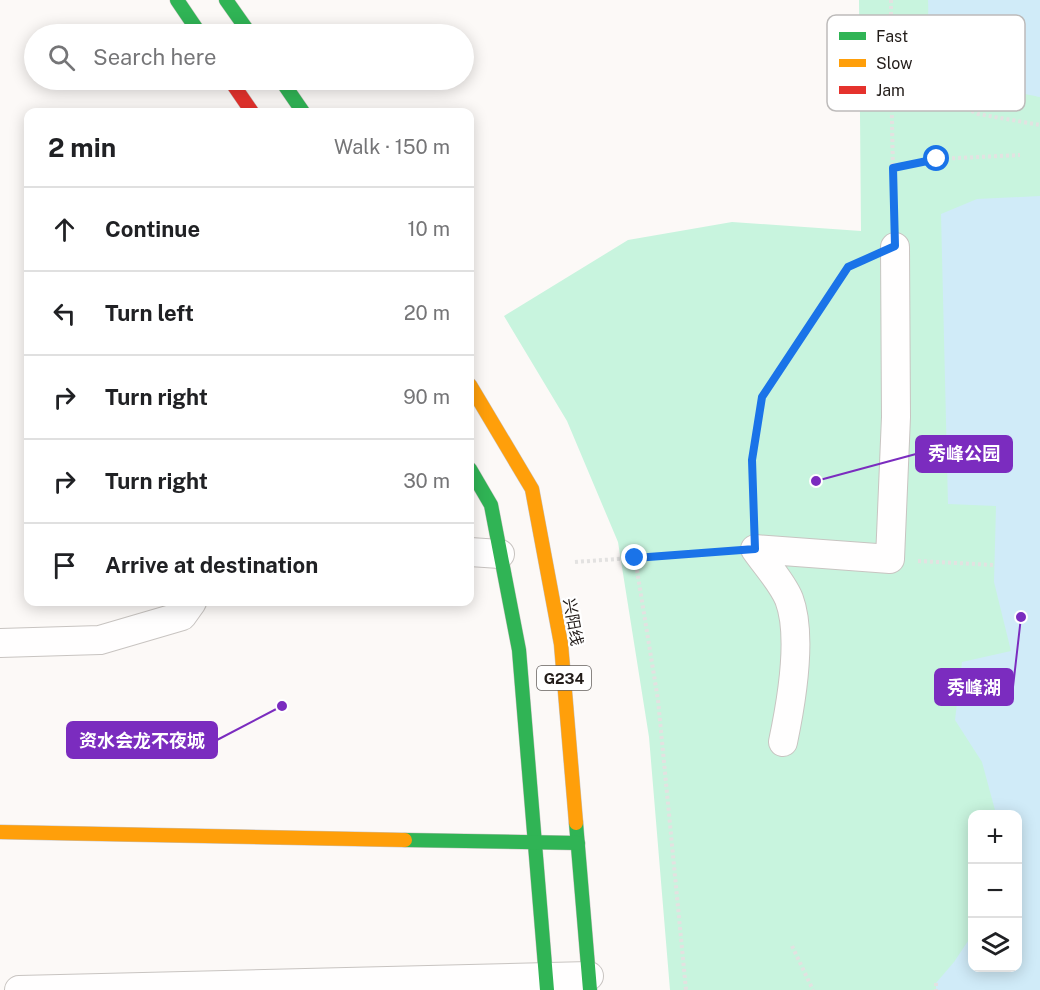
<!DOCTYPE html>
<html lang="en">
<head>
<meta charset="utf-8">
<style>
  body { margin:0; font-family:"Public Sans","Noto Sans SC",sans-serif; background:#f2f2f2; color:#202124 }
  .controls { position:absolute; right:18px; bottom:18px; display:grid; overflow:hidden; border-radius:12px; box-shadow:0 3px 15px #0003 }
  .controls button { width:54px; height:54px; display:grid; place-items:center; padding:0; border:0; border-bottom:2px solid #e0e0e0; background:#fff; color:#202124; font:30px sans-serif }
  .stop { position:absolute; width:18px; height:18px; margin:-14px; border:4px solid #1a73e8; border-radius:50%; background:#fff }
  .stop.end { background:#1a73e8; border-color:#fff; box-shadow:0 2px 6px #0008 }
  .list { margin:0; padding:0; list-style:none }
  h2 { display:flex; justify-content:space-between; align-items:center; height:78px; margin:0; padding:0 24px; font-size:26px }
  h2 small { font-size:20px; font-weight:400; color:#757577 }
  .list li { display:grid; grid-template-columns:39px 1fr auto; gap:18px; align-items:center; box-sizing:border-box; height:84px; padding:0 24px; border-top:2px solid #e0e0e0 }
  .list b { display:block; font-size:22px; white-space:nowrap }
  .list em { font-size:20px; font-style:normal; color:#757577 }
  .icon { flex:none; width:33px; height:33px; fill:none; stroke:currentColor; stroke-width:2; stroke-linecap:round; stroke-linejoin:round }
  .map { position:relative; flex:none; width:1040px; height:990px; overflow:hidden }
  .search { position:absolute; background:#fff; box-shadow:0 3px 15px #0003; left:24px; top:24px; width:450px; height:66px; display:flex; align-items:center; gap:15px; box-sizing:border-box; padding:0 21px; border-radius:33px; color:#757577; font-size:22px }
  .panel { position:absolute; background:#fff; box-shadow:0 3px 15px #0003; left:24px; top:108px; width:450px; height:498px; border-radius:12px }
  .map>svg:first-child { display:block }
  .green { fill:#c8f4de; fill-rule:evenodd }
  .water { fill:#d0ebf8 }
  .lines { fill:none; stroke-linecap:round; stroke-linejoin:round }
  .street-casing { stroke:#c8c4c1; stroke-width:30 }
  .fast-casing { stroke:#c8c4c1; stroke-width:15 }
  .slow-casing { stroke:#c8c4c1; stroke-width:15 }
  .jam-casing { stroke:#c8c4c1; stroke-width:15 }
  .path { stroke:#e3e2e1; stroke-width:4; stroke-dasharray:3 3; stroke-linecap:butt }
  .street { stroke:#fffefe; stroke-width:28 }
  .fast { stroke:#30b455; stroke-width:14 }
  .slow { stroke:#ff9f0a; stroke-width:14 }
  .jam { stroke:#e5322d; stroke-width:14 }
  .route { stroke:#1a73e8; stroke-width:8 }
  .labels { text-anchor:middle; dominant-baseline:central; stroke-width:4.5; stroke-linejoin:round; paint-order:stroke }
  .shield { fill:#fff; stroke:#64605e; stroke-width:1.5 }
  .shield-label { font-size:15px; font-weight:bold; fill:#221c19 }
  .street-label { font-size:16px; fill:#221c19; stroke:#fff }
  .key { fill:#fff; stroke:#bdbbba; stroke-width:1.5 }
  .key-label { font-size:16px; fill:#221c19 }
  .leader { fill:none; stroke:#7b2cbf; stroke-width:2 }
  .callout-dot { fill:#7b2cbf; stroke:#fff; stroke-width:2 }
  .callout { fill:#7b2cbf; stroke:#7b2cbf; stroke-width:2 }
  .callout-label { font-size:18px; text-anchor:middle; font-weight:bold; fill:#fff }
</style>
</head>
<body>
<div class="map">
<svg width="1040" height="990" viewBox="0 0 1040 990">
  <rect width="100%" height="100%" fill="#fcf9f7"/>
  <path class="green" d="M 859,0 L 1040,0 L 1040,990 L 670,990 L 649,737 L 618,542 L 567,421 L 504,316 L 628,240 L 732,222 L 861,231 ZM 972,814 L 1018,814 L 1018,968 L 972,968 Z"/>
  <g class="water">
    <path d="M 928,0 L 1040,0 L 1040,97 C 1017,92 941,78 931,57 C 926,46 929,13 928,0 Z"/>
    <path d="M 1040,196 L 1040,990 L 936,990 L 936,983 L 954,962 L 972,935 L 972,968 L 1018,968 L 1018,814 L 996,814 L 982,762 L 955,720 L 962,662 L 1011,651 L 994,582 L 996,506 L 948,504 L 941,214 L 977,199 Z"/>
  </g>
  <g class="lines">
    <defs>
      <g id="street">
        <path d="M 470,552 L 500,554"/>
        <path d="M 0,643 L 100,640 L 182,616 L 192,602"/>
        <path d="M 783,742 C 791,704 803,636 789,599 C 782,582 766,565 755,549 L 890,559 L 896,417 L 895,247"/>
        <path d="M 19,990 L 589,976"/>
      </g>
      <g id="fast">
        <path d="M 177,0 L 200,34"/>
        <path d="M 226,0 L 250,34"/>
        <path d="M 281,80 L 303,112"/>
        <path d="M 470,469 L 491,505 L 519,650 L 547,990"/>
        <path d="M 576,823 L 590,990"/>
        <path d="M 405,840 L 578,843"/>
      </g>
      <g id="slow">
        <path d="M 470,385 L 532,489 L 561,644 L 576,823"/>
        <path d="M 0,832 L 405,840"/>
      </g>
      <path id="jam" d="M 230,80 L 252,112"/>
    </defs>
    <use href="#street" class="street-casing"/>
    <use href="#fast" class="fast-casing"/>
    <use href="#slow" class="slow-casing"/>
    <use href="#jam" class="jam-casing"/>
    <g class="path">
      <path d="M 891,0 L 891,73 L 978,114 L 1040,125"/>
      <path d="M 891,73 L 894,220"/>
      <path d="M 893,168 L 937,159 L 1020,155"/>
      <path d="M 754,523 L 752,460 L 762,397 L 848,267 L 869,258"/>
      <path d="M 635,558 L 658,700 L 686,990"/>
      <path d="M 918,561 L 994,565"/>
      <path d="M 575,562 L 729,551"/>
      <path d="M 792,946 L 813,990"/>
      <path d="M 936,983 L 936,990"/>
    </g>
    <use href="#street" class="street"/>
    <use href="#fast" class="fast"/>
    <use href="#slow" class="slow"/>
    <use href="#jam" class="jam"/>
  </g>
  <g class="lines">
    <path class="route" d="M 635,558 L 755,549 L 752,460 L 762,397 L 848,267 L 895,246 L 893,168 L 937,159"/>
  </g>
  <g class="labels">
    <rect class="shield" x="537" y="666" width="54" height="24" rx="4.5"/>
    <g class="shield-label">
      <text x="564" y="678">G234</text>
    </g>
    <g class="street-label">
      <text transform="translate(573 622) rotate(80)">兴阳线</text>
    </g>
  </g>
  <rect x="827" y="15" width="198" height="96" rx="9" class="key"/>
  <rect x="839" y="32" width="27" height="8" fill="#30b455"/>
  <rect x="839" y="59" width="27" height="8" fill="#ff9f0a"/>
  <rect x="839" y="86" width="27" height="8" fill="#e5322d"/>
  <g class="key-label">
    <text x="876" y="42">Fast</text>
    <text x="876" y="69">Slow</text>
    <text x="876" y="96">Jam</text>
  </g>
  <path class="leader" d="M816 481L916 454M1021 617L1013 687M282 706L217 740"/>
  <g class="callout-dot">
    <circle cx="816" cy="481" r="6"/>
    <circle cx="1021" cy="617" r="6"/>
    <circle cx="282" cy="706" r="6"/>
  </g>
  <g class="callout">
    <rect x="916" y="436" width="96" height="36" rx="6"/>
    <rect x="935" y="669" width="78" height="36" rx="6"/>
    <rect x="67" y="722" width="150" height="36" rx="6"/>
  </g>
  <g class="callout-label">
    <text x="964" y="460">秀峰公园</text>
    <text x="974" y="694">秀峰湖</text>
    <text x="142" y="747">资水会龙不夜城</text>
  </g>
</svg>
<div class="controls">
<button>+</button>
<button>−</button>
<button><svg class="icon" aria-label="layers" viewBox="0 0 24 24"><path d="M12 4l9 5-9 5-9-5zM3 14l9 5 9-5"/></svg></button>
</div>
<div class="stop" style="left:937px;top:159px"></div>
<div class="stop end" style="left:635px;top:558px"></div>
<div class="search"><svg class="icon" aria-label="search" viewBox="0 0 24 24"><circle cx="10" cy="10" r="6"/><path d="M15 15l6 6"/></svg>Search here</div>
<section class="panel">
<h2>2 min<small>Walk · 150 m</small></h2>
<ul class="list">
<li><svg class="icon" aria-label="ahead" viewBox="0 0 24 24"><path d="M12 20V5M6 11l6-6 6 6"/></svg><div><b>Continue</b></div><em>10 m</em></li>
<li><svg class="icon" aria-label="left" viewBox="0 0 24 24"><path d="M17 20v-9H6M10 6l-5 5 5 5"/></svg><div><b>Turn left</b></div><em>20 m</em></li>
<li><svg class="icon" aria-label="right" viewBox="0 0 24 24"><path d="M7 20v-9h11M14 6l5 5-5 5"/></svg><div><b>Turn right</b></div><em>90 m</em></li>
<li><svg class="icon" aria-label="right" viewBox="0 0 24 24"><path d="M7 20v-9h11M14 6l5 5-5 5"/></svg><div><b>Turn right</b></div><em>30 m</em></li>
<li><svg class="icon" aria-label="arrive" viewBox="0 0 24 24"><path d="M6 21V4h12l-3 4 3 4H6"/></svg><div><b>Arrive at destination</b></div></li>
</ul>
</section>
</div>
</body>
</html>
